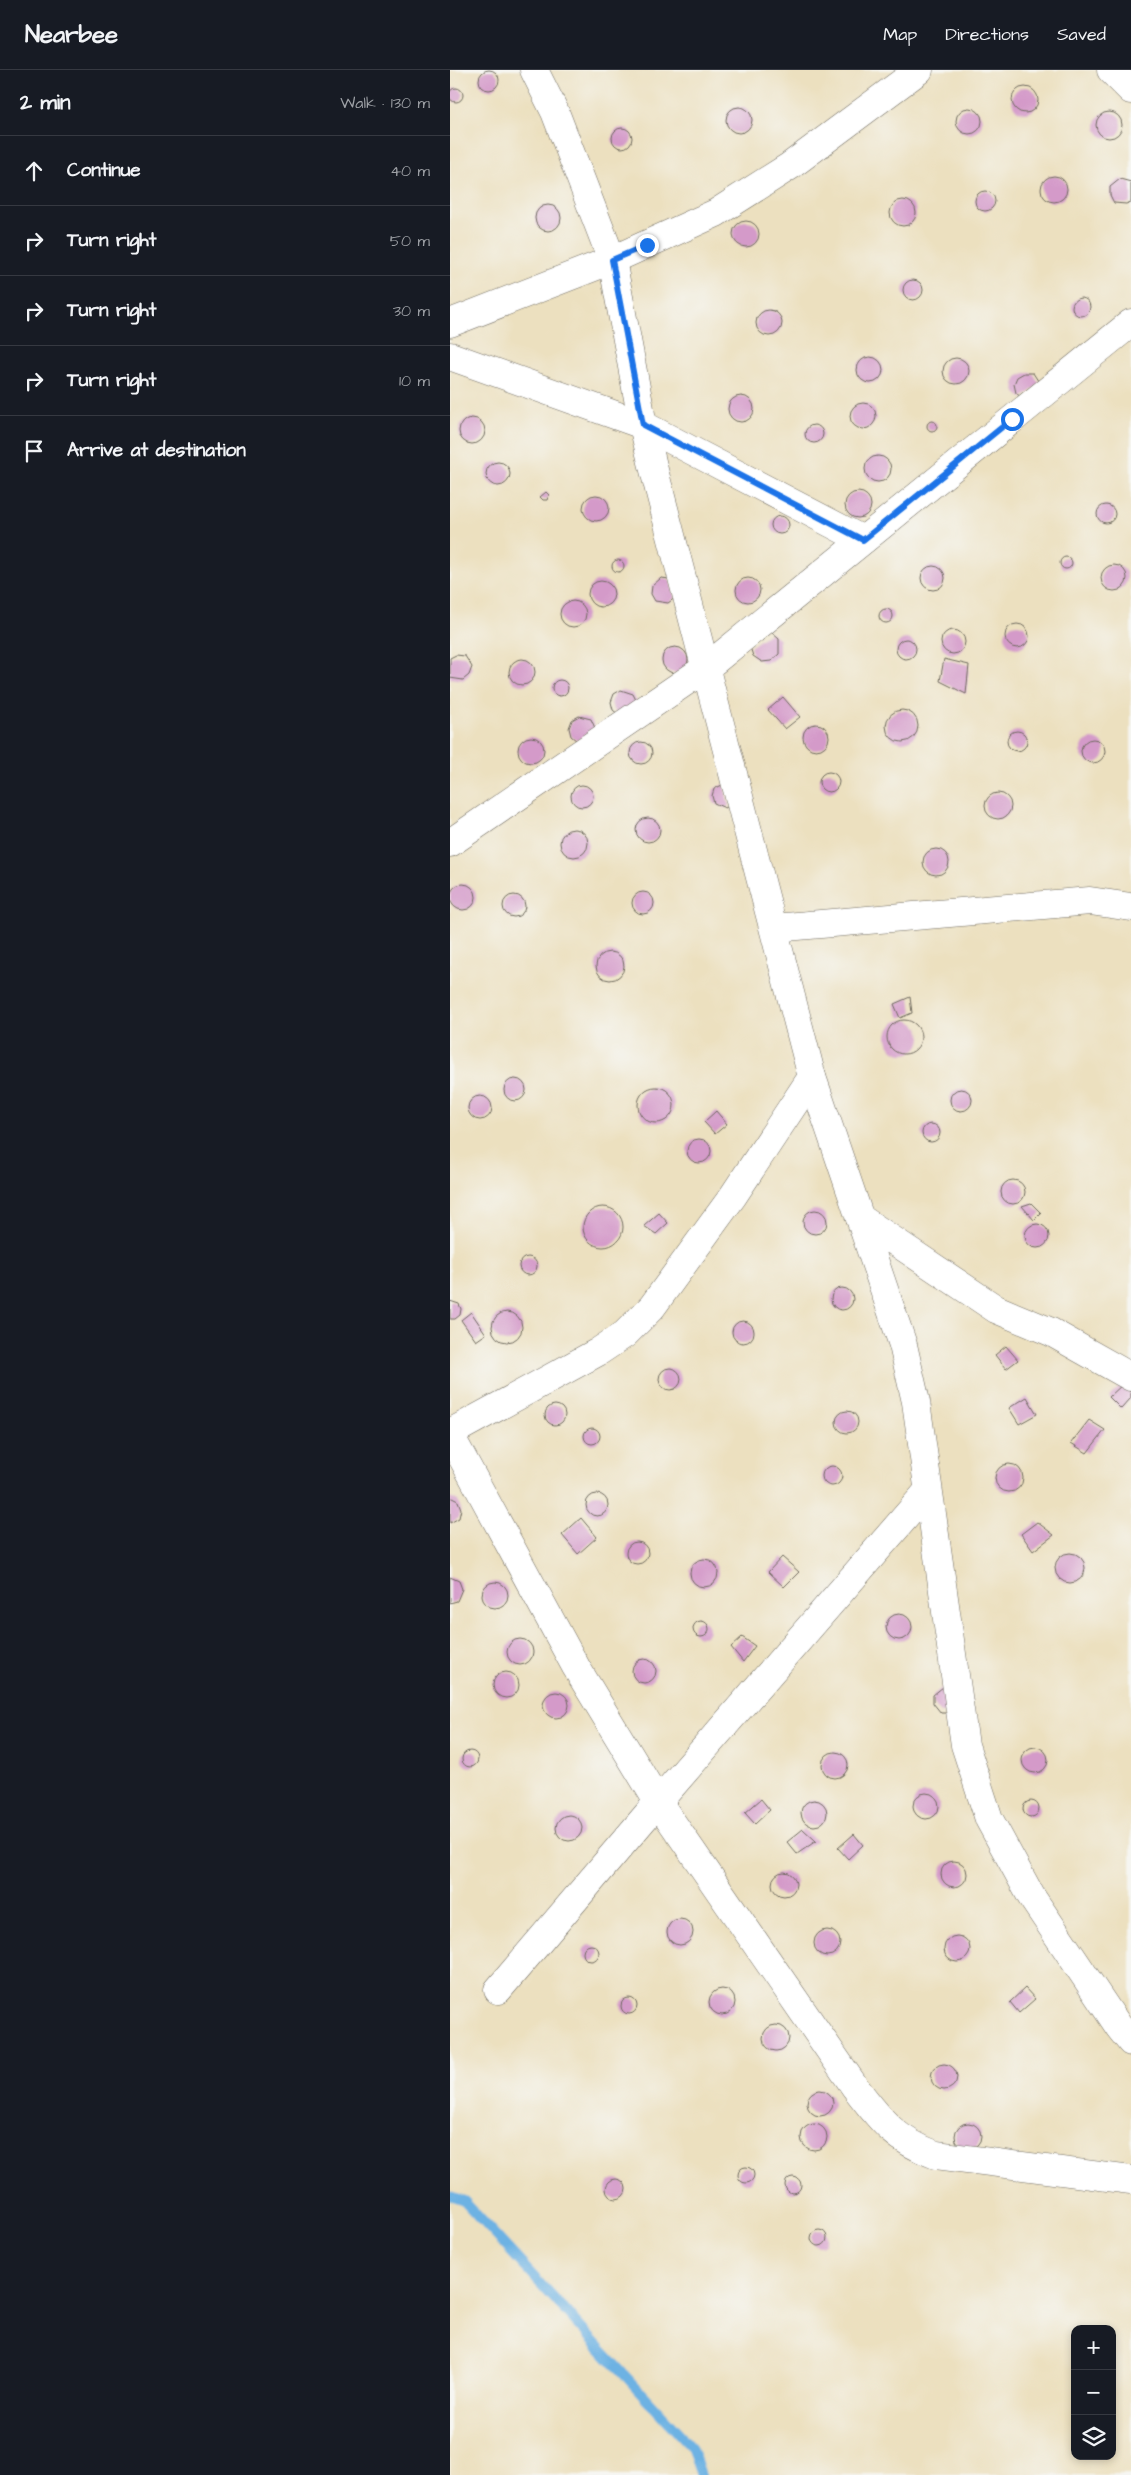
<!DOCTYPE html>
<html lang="en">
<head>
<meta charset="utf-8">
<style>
  body { margin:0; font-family:"Architects Daughter",sans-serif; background:#242831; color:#f1f3f6 }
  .controls { position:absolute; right:15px; bottom:15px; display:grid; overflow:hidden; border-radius:10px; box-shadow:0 2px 8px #0003 }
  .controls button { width:45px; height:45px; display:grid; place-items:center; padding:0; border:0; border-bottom:1px solid #363941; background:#171b24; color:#f1f3f6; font:25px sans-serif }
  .stop { position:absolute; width:15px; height:15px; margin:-11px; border:4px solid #1a73e8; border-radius:50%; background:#fff }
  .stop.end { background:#1a73e8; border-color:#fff; box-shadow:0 1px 5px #0008 }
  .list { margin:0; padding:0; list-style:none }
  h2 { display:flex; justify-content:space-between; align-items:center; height:65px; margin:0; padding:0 20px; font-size:21px }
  h2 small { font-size:16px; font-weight:400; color:#9ea1a6 }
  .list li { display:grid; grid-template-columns:32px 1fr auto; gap:15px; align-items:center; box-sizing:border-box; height:70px; padding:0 20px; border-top:1px solid #363941 }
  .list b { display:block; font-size:19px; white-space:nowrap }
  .list em { font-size:16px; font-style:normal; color:#9ea1a6 }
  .icon { flex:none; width:28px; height:28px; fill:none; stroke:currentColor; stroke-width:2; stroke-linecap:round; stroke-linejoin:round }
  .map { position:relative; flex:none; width:681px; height:2405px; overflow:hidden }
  header { display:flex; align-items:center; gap:30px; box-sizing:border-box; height:70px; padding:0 25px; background:#171b24; border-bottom:1px solid #363941 }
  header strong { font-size:24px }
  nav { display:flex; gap:28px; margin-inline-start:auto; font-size:18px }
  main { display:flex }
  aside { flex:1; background:#171b24 }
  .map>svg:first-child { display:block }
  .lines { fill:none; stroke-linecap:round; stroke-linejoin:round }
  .stream { stroke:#6db2e3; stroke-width:10 }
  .building { fill:#d49ac9 }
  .minor-casing { stroke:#6f6a5f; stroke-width:29 }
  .minor { stroke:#fff; stroke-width:28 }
  .route { stroke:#1a73e8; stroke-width:6 }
</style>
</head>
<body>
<header>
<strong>Nearbee</strong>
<nav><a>Map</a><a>Directions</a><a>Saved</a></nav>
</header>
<main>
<aside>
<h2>2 min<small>Walk · 130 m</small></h2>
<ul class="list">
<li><svg class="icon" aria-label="ahead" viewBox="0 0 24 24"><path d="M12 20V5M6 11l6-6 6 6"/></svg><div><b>Continue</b></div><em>40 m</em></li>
<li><svg class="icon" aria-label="right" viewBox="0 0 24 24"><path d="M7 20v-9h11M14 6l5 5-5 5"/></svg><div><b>Turn right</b></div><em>50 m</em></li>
<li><svg class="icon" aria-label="right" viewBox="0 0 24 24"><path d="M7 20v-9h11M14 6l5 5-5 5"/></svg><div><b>Turn right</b></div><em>30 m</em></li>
<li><svg class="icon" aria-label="right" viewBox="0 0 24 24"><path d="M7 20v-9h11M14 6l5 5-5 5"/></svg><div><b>Turn right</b></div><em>10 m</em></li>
<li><svg class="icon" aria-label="arrive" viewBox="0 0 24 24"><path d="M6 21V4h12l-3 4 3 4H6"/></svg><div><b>Arrive at destination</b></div></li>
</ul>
</aside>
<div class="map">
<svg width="681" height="2405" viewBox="0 0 681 2405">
  <rect width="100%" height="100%" fill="#f6f6f2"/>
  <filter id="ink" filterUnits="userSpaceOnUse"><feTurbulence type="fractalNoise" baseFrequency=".02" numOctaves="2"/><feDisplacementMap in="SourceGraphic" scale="10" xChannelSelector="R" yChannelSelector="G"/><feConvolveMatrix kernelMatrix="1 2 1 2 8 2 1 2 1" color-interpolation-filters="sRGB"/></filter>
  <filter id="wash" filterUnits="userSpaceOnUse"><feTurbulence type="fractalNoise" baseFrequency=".0096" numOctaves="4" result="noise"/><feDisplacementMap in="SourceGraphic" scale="20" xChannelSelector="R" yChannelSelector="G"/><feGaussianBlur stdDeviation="1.12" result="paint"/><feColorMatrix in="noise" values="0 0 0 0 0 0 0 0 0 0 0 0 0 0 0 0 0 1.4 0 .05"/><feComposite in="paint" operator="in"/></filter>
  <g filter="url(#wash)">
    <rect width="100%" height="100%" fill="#ece0bf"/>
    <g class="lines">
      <path class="stream" d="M 0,2126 L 14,2131 L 241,2377 L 251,2405"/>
    </g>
    <g id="blocks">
      <g class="building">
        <circle cx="39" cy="10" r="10"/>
        <circle cx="575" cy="30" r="13"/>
        <circle cx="6" cy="25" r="7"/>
        <circle cx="289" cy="50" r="13"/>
        <circle cx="519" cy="51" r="13"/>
        <circle cx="659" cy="55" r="13"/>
        <circle cx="172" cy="68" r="10"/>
        <circle cx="604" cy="119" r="13"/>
        <path d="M 670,109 L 681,112 L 681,132 L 676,134 L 664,133 L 660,125 L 660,117 Z"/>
        <circle cx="535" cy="131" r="10"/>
        <circle cx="453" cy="143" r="13"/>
        <circle cx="98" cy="148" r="13"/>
        <circle cx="296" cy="164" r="13"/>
        <circle cx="463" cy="220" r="10"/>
        <circle cx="631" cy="237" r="9"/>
        <circle cx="319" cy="253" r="13"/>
        <circle cx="420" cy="300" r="13"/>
        <circle cx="506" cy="301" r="13"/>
        <path d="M 574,303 L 583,303 L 590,314 L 572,328 L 566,323 L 564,314 L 567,307 Z"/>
        <circle cx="291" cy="339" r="13"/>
        <circle cx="413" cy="346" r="13"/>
        <circle cx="22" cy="361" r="13"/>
        <circle cx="482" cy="356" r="5"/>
        <circle cx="364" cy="364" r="9"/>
        <circle cx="428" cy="399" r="13"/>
        <circle cx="48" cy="404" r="12"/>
        <circle cx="408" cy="435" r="13"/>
        <path d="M 96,422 L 99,425 L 97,430 L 93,430 L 90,427 Z"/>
        <circle cx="146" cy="438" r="13"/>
        <circle cx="656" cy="444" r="9"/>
        <circle cx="330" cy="455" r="9"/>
        <circle cx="616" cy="493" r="6"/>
        <circle cx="168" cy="496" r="6"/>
        <circle cx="664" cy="508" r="13"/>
        <circle cx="483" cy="508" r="12"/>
        <path d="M 211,508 L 220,509 L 225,528 L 218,533 L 205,531 L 201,524 L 202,516 Z"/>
        <circle cx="298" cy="520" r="12"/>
        <circle cx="151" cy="524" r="13"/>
        <circle cx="123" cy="544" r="13"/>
        <circle cx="436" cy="546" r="7"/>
        <circle cx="567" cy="566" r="12"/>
        <circle cx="503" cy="572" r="12"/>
        <path d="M 321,562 L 329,569 L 329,584 L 321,591 L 312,592 L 303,586 L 300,577 Z"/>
        <circle cx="456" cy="579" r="10"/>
        <circle cx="225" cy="590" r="13"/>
        <path d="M 6,585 L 15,586 L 22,597 L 19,605 L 13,610 L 0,608 L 0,588 Z"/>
        <circle cx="72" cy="602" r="13"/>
        <path d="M 494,589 L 519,595 L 516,624 L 490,611 Z"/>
        <circle cx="110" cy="618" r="8"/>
        <path d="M 171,620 L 183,624 L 187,632 L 169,645 L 163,640 L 161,632 L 164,624 Z"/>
        <path d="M 333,627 L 350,647 L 335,659 L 318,640 Z"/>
        <circle cx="452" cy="656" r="16"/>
        <path d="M 129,646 L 141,649 L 145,658 L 127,671 L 121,666 L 119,658 L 122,650 Z"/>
        <circle cx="366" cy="667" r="13"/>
        <circle cx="567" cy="671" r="10"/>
        <circle cx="81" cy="680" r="13"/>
        <circle cx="643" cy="681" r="12"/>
        <circle cx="191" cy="683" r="11"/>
        <circle cx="379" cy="712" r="10"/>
        <path d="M 274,714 L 279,736 L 275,738 L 264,733 L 262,726 L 264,719 Z"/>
        <circle cx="132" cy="726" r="11"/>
        <circle cx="548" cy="736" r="13"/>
        <circle cx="198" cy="760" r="12"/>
        <circle cx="124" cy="773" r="14"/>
        <circle cx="486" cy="792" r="13"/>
        <circle cx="13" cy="827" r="13"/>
        <circle cx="193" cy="833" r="11"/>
        <circle cx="64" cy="836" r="11"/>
        <circle cx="160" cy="896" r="14"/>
        <path d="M 460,927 L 462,943 L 450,948 L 444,934 Z"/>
        <circle cx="454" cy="967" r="17"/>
        <circle cx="65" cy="1020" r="11"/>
        <circle cx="206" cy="1035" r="18"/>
        <circle cx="511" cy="1030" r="11"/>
        <circle cx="30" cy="1038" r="12"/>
        <path d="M 266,1041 L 277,1054 L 265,1064 L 254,1052 Z"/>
        <circle cx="481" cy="1063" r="9"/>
        <circle cx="249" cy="1081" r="12"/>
        <circle cx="563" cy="1122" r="12"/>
        <path d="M 581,1133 L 591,1143 L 584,1150 L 572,1136 Z"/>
        <circle cx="153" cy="1157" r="20"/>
        <circle cx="365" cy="1152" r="12"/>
        <path d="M 209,1143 L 218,1153 L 206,1164 L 194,1156 Z"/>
        <circle cx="587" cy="1166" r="12"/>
        <circle cx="78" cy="1196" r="9"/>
        <circle cx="392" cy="1229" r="11"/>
        <path d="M 0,1231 L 9,1234 L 11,1239 L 10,1245 L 5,1249 L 0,1249 Z"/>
        <circle cx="57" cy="1257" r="15"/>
        <path d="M 21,1242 L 36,1264 L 26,1271 L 11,1250 Z"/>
        <circle cx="293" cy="1262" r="11"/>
        <path d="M 556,1276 L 568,1290 L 556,1299 L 545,1285 Z"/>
        <circle cx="220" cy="1309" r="11"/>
        <path d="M 673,1314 L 681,1323 L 681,1328 L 671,1339 L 659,1327 Z"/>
        <path d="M 577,1327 L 587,1344 L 569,1354 L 559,1338 Z"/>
        <circle cx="105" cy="1345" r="10"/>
        <circle cx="397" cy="1352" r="11"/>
        <path d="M 639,1350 L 655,1360 L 637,1383 L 621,1373 Z"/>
        <circle cx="142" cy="1366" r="8"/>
        <circle cx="559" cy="1408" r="14"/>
        <circle cx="382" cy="1406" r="10"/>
        <circle cx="147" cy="1435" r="11"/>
        <path d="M 0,1427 L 8,1431 L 11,1439 L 9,1448 L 0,1453 Z"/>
        <path d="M 131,1448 L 147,1467 L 128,1484 L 112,1465 Z"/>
        <path d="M 587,1452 L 604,1465 L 583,1481 L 571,1464 Z"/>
        <circle cx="187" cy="1483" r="11"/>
        <circle cx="620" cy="1498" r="15"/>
        <path d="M 332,1487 L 349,1502 L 334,1517 L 318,1502 Z"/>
        <circle cx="254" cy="1503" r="14"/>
        <path d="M 0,1507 L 9,1511 L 12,1519 L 7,1531 L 0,1533 Z"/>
        <circle cx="45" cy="1525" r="13"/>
        <circle cx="449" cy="1557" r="13"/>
        <circle cx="251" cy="1559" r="8"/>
        <path d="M 292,1567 L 305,1576 L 293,1592 L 281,1577 Z"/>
        <circle cx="70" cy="1582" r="13"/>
        <circle cx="194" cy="1601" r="12"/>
        <circle cx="56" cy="1615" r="13"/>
        <path d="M 493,1617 L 499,1643 L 491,1643 L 483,1633 L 483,1625 Z"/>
        <circle cx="106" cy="1635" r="13"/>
        <circle cx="585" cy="1690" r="13"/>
        <circle cx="20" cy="1689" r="8"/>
        <circle cx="385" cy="1695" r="13"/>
        <circle cx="476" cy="1736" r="13"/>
        <path d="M 311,1729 L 320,1740 L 305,1754 L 295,1743 Z"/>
        <circle cx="364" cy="1743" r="13"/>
        <circle cx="581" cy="1739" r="8"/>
        <circle cx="119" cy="1758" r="13"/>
        <path d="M 353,1759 L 366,1771 L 347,1784 L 337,1772 Z"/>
        <path d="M 404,1764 L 413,1775 L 398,1789 L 388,1778 Z"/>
        <circle cx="504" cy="1804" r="13"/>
        <circle cx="334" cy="1814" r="12"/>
        <circle cx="230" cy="1862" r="13"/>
        <circle cx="377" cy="1873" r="13"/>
        <circle cx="507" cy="1879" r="13"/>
        <circle cx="141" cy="1883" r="8"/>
        <path d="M 575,1918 L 585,1929 L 569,1943 L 560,1932 Z"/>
        <circle cx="272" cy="1932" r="13"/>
        <circle cx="179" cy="1936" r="8"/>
        <circle cx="326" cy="1968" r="13"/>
        <circle cx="494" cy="2007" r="13"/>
        <circle cx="370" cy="2033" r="13"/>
        <circle cx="518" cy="2066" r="13"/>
        <circle cx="364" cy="2067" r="13"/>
        <circle cx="296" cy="2105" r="8"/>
        <circle cx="343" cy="2115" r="8"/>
        <circle cx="166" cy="2119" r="10"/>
        <circle cx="369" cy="2168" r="8"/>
      </g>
    </g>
  </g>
  <g filter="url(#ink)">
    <use href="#blocks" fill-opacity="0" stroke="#6f6a5f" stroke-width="1"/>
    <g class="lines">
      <defs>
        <g id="minor">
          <path d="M 84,0 L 105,42 L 162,190 L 193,355 L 204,400 L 362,1007 L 453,1275 L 466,1332 L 515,1675 L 539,1749 L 581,1826 L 669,1957 L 681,1972"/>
          <path d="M 661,0 L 681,20"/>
          <path d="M 0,253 L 162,190 L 266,143 L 340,96 L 469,0"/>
          <path d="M 0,286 L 193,355 L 413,470"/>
          <path d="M 0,773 L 257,597 L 681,253"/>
          <path d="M 324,858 L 640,831 L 681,837"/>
          <path d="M 410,1148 L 546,1239 L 601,1262 L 681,1307"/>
          <path d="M 0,1363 L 148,1282 L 175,1264 L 202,1237 L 283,1126 L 362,1007"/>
          <path d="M 0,1365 L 126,1597 L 208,1732 L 405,2017 C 431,2051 445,2070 486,2085 L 681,2110"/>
          <path d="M 48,1920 L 208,1732 L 478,1421"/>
        </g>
      </defs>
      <use href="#minor" class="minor-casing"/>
      <use href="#minor" class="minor"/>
    </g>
  </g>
  <g class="lines" filter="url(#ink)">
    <path class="route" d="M 197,175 L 162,190 L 193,355 L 413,470 L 562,349"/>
  </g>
</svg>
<div class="controls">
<button>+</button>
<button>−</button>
<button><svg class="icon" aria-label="layers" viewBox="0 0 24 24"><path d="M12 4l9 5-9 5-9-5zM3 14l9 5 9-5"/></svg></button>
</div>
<div class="stop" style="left:562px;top:349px"></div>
<div class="stop end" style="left:197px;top:175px"></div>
</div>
</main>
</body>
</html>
